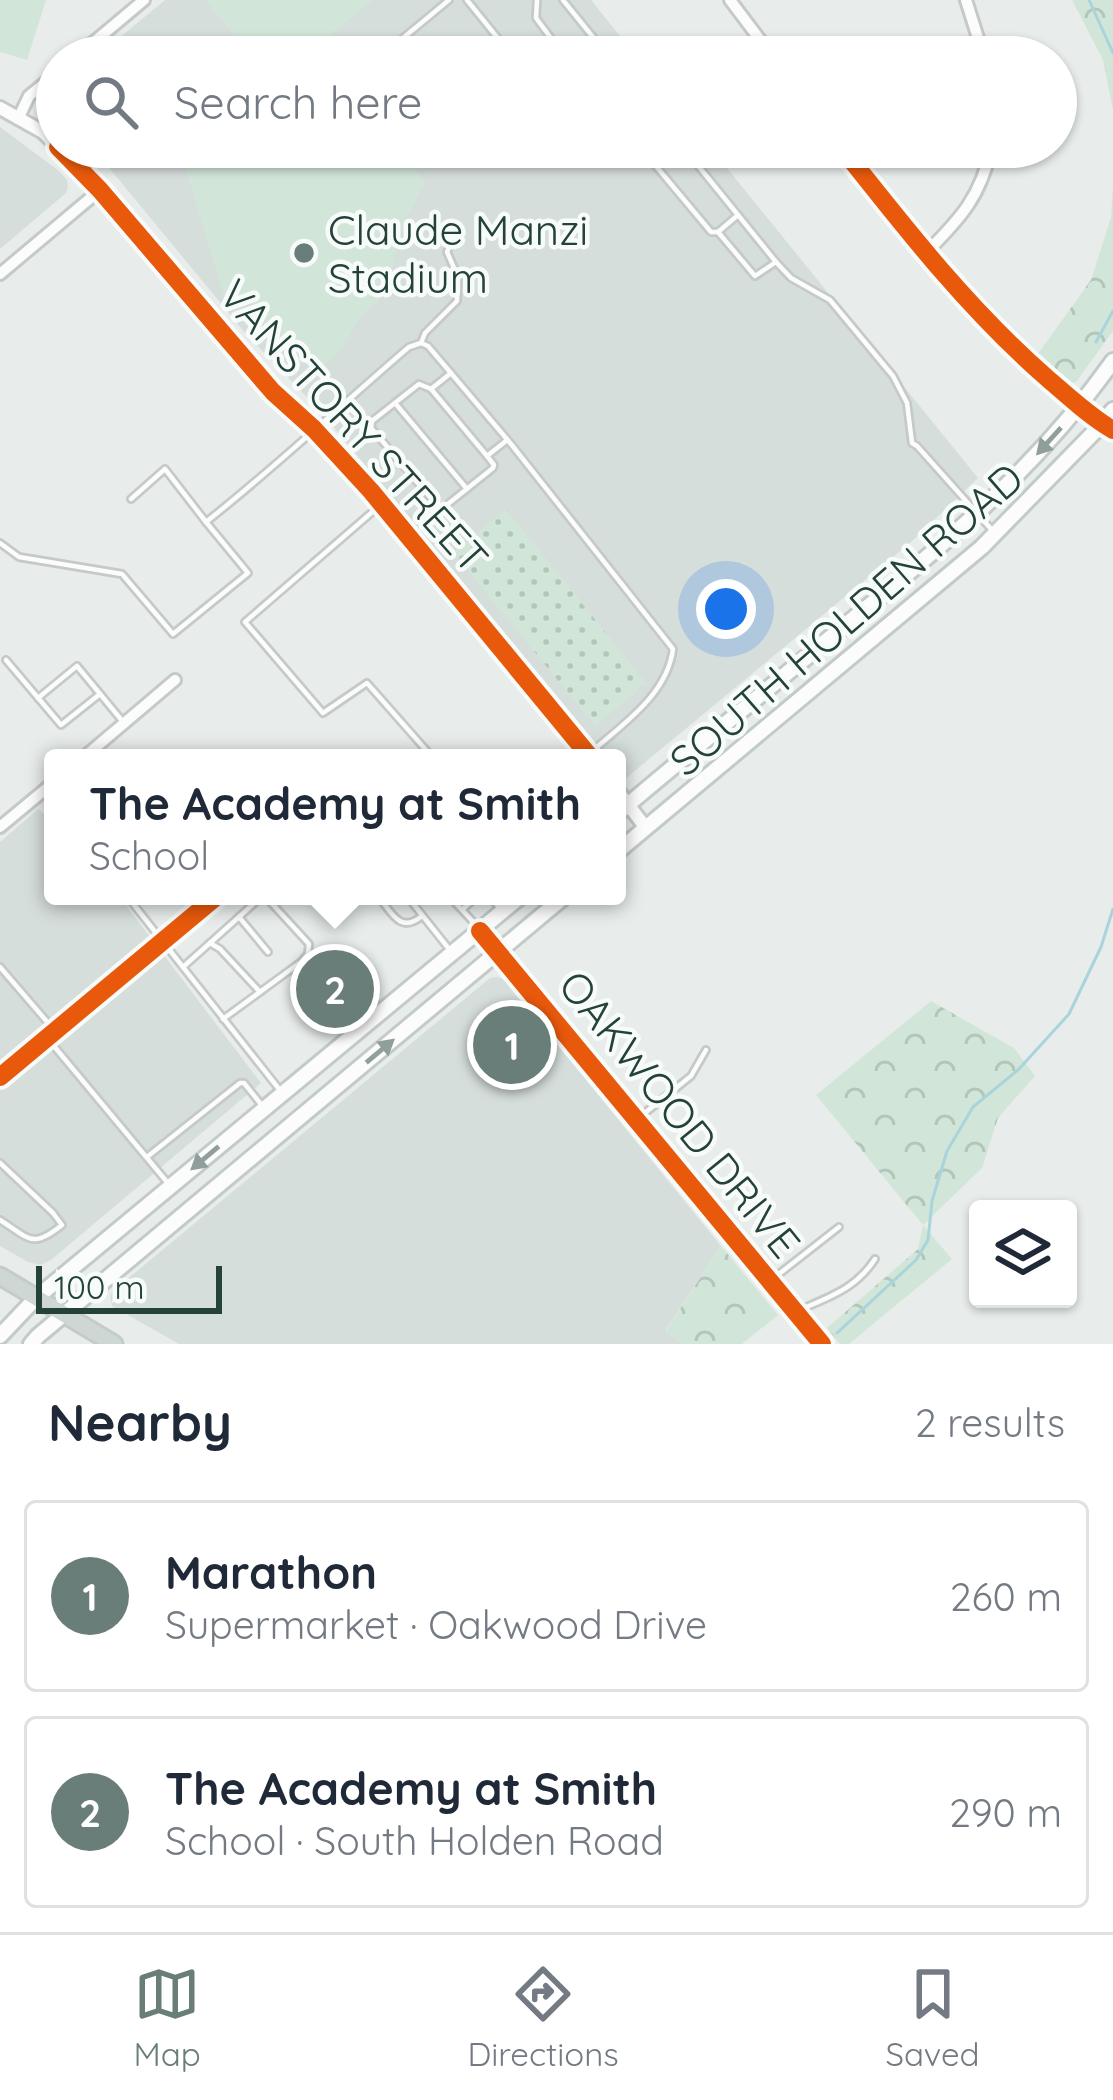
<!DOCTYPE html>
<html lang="en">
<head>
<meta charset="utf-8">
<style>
  body { margin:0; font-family:Quicksand,sans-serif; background:#f2f2f3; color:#1f2937 }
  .controls { position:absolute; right:36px; bottom:36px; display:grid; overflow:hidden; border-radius:12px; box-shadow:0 3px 9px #0004 }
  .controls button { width:108px; height:108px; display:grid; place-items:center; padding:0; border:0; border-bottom:3px solid #e0e1e3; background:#fff; color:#1f2937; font:60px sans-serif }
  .scale { position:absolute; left:36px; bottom:30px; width:186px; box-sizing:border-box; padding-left:12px; border:6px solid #24423a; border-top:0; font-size:33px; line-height:42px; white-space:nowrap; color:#24423a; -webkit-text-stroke:9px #f7fbf9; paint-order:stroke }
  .you { position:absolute; left:726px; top:609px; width:42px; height:42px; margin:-30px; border:9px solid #fff; border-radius:50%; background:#1a73e8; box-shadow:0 0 0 18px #1a73e833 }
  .badge { display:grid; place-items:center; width:78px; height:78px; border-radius:50%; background:#697e78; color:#fff; font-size:39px; font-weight:700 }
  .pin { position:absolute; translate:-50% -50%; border:6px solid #fff; box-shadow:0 3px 12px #0006 }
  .popup { position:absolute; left:44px; top:749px; width:582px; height:156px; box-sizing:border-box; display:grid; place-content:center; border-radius:12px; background:#fff; filter:drop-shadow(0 3px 9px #0005); font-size:39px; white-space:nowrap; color:#747a83 }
  .popup b { font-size:45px; color:#1f2937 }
  .popup::after { content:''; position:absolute; left:50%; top:100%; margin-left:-24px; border:24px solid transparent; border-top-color:#fff }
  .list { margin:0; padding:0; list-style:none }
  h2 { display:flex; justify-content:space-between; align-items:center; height:156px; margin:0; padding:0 48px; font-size:51px }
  h2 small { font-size:39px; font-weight:400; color:#747a83 }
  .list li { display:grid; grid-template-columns:78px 1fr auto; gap:36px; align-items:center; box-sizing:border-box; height:192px; margin:0 24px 24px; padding:0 24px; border:3px solid #e0e1e3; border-radius:12px }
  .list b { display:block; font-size:45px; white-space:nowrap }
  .list p { margin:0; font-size:39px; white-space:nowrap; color:#747a83 }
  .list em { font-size:39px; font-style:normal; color:#747a83 }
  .icon { flex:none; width:66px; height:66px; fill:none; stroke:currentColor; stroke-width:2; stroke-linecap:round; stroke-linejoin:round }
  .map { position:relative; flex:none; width:1113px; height:1344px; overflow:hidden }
  .search { position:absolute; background:#fff; box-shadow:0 3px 9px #0004; left:36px; right:36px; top:36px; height:132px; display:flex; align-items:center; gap:30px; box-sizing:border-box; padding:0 42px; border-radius:66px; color:#747a83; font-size:45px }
  .sheet { height:588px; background:#fff }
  nav { display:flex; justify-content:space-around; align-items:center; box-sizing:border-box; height:168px; border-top:3px solid #e0e1e3; background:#fff; font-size:33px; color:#747a83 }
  nav a { display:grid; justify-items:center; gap:6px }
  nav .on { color:#697e78 }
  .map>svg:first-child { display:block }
  .built { fill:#d6dedb }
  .green { fill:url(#green-dots) }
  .forest { fill:url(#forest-crowns) }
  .pitch { fill:#d1e6d8 }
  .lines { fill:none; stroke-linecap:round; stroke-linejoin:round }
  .stream { stroke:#a9d4db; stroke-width:3 }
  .service-casing { stroke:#c5cac8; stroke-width:10 }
  .minor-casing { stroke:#c5cac8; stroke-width:16 }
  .tertiary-casing { stroke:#c5cac8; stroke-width:18 }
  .secondary-casing { stroke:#c3cbc8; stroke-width:20 }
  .primary-casing { stroke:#c3ccc9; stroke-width:21 }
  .service { stroke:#fcfcfc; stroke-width:4.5 }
  .minor { stroke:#fcfcfc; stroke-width:10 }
  .tertiary { stroke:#fcfcfc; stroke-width:12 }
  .secondary { stroke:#fcfcfc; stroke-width:14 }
  .primary { stroke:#cfd7d5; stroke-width:15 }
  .cycleway-casing { stroke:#f7fbf9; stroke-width:26 }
  .cycleway { stroke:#e8590c; stroke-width:18 }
  .oneway { fill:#909f9b }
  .poi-dot { fill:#697e78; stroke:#f7fbf9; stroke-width:4.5 }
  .labels { text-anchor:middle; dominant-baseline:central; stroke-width:9; stroke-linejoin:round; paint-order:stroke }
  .poi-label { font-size:42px; fill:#24423a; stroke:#f7fbf9; text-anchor:start }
  .street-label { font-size:42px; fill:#24423a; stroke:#f7fbf9 }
</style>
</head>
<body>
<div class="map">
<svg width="1113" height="1344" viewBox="0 0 1113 1344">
  <defs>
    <pattern id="green-dots" width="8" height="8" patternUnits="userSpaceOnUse" patternTransform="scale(3)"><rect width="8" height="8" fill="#d1e6d8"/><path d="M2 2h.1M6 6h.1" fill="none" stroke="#b3c6ba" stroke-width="1.8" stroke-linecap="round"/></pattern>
    <pattern id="forest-crowns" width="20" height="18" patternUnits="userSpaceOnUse" patternTransform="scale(3)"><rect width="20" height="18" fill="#d1e6d8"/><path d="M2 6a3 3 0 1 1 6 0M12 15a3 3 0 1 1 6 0" fill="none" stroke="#b3c6ba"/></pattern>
  </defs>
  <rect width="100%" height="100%" fill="#e8edeb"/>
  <g class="built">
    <path d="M 165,0 L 591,0 L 637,57 L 96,57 Z"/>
    <path d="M 0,127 L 59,171 L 67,180 L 68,187 L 66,193 L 0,249 Z"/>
    <path d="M 92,147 L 710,147 L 978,478 L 911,542 L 625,779 L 617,769 L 617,758 L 608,758 L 320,411 L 246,334 Z"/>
    <path d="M 38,809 L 53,822 L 53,896 L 119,896 L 261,1083 L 51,1260 L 40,1265 L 28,1262 L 0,1246 L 0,842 Z"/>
    <path d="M 497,977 L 504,979 L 721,1246 L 665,1331 L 683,1344 L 179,1344 L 112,1306 L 110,1296 L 113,1291 L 490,978 Z"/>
  </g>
  <path class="green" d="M 506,509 L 646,683 L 595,726 L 454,553 Z"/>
  <g class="forest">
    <path d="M 1072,0 L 1113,0 L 1113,110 L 1103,60 Z"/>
    <path d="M 1113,185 L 1113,331 L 1076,382 L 1069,384 L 1037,355 L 1091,280 L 1111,217 Z"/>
    <path d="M 931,1001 L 1014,1048 L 1035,1076 L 998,1118 L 982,1168 L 923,1225 L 952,1259 L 849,1344 L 840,1344 L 827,1328 L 918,1249 L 923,1225 L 816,1095 Z"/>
    <path d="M 721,1246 L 778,1315 L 742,1344 L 683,1344 L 665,1332 Z"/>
  </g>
  <g class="pitch">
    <path d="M 0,0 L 46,0 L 27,60 L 0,52 Z"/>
    <path d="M 205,0 L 373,0 L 304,57 L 252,57 Z"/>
    <path d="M 179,147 L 396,147 L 426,184 L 421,189 C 414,205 403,222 399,240 C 393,261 392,283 378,301 C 372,308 363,312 358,320 C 342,347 330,384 292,353 C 275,337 262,324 253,302 L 227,305 Z"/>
  </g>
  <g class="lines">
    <g class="stream">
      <path d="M 1089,0 L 1113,53"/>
      <path d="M 1096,342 L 1113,311"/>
      <path d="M 837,1333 L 916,1260 L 928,1240 L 932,1201 L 947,1151 L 973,1107 L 1019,1069 L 1069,1014 L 1101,947 L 1113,909"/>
    </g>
    <defs>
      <g id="service">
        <path d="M 467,0 L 513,57"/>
        <path d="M 537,0 L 536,18 L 565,57"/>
        <path d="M 563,0 L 609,57"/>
        <path d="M 380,57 L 449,0"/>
        <path d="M 431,147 L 435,150 L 441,147"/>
        <path d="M 640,147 L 711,232 L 718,232 L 738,215"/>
        <path d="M 683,147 L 776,262 L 791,278 L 830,300 L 893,376 L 907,403 L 912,443 L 917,446 L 992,530"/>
        <path d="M 718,232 L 755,276 L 776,262"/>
        <path d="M 421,343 L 425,333 L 457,301 L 458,277 L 447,252 L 452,240"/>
        <path d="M 451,373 L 431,389 L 419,384 L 372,421 L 371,428 L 439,507 L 443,508 L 493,468 L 494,465 L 487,456 L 506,441"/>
        <path d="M 431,389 L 487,456"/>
        <path d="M 395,403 L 467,489"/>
        <path d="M 131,499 L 165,469 L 206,522 C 276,467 341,405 409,347 L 421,343 L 428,346 L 511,444 L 673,649 C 667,696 621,725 588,755"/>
        <path d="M 378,507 L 245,622 L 323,713 L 367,683 L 433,758"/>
        <path d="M 0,543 L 19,557 L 122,574 L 173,634 L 248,573 L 206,522"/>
        <path d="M 6,660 L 61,725 L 100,694"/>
        <path d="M 38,698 L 77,666 L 124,723"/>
        <path d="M 127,896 L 279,1089"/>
        <path d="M 378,896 C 392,913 400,934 422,916"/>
        <path d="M 407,896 L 449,949"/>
        <path d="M 449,896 L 477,926"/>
        <path d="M 489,896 L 499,907"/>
        <path d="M 463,909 L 477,896"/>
        <path d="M 239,917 L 262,896"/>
        <path d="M 210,943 L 239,917 L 268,952"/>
        <path d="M 0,967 L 55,1031"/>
        <path d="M 183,967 L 210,943 L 220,949 L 260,992"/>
        <path d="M 223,1019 L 301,962 L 308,954 L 309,944 L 265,896"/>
        <path d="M 48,1039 L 167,1182"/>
        <path d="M 636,1120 L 691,1076 L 706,1050"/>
        <path d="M 147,1157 L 240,1083 L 244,1083 L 264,1108"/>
        <path d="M 0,1163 L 53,1213 L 62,1225 C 32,1249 30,1239 0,1220"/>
        <path d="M 770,1281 L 839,1227"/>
        <path d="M 795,1312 C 828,1297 855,1290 875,1259"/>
      </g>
      <g id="minor">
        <path d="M 730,0 L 773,57"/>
        <path d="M 966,0 L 984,57"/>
        <path d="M 76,57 L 144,0"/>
        <path d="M 18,119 L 29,96 L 57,73"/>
        <path d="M 841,147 L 957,289 L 1015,350 L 1081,407"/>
        <path d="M 925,254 C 959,220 982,196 991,147"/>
        <path d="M 0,274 L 100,190"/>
        <path d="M 83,758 L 175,680"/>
        <path d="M 0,827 L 53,783"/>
        <path d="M 480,931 L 822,1344"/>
        <path d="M 0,1077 L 217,896"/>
      </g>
      <g id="tertiary">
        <path d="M 0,108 L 43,132 L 57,146"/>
        <path d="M 58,147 L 100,190 L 273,392 L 314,429 L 371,491 L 591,758"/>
        <path d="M 1081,407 L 1113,430"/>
        <path d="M 617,790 L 646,828"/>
      </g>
      <g id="secondary">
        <path d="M 617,814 C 697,746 778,681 859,614 C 955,535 1040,464 1113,361"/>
        <path d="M 617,852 L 982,547 L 1102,424 L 1113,410"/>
        <path d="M 0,1336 L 36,1298 L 521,896"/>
        <path d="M 31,1344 L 38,1336 L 565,896"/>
      </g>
      <path id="primary" d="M 0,1276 L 114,1344"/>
    </defs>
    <use href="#service" class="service-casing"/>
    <use href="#minor" class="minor-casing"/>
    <use href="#tertiary" class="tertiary-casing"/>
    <use href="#secondary" class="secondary-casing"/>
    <use href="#primary" class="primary-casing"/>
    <use href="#service" class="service"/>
    <use href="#minor" class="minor"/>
    <use href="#tertiary" class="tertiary"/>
    <use href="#secondary" class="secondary"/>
    <use href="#primary" class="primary"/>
    <defs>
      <g id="cycleway">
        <path d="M 58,147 L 100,190 L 273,392 L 314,429 L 371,491 L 591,758"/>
        <path d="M 841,147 C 905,228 968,309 1047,378 C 1068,396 1089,416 1113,430"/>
        <path d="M 480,931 L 822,1344"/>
        <path d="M 0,1077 L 217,896"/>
      </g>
    </defs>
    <use href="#cycleway" class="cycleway-casing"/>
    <use href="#cycleway" class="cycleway"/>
  </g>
  <defs><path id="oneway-solid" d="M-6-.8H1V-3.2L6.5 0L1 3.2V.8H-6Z" transform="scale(3)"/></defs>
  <g class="oneway">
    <use href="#oneway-solid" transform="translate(1049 441) rotate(132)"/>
    <use href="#oneway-solid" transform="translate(380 1051) rotate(-40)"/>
    <use href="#oneway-solid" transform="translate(205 1158) rotate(140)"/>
  </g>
  <circle class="poi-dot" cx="304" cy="253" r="12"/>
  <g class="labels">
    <g class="poi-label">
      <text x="328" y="229">Claude Manzi<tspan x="328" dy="48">Stadium</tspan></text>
    </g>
    <g class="street-label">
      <text transform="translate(354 426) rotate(48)">VANSTORY STREET</text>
      <text transform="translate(846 619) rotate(-41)">SOUTH HOLDEN ROAD</text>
      <text transform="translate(680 1114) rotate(51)">OAKWOOD DRIVE</text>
    </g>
  </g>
</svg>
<div class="controls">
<button><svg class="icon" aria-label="layers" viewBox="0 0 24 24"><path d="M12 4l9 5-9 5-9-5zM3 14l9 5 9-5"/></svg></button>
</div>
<div class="scale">100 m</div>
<div class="you"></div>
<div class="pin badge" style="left:512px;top:1045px">1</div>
<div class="pin badge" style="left:335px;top:989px">2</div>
<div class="popup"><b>The Academy at Smith</b>School</div>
<div class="search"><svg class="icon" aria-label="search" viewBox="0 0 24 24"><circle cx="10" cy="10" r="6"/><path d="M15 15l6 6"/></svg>Search here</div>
</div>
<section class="sheet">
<h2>Nearby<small>2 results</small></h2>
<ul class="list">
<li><span class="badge">1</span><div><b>Marathon</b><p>Supermarket · Oakwood Drive</p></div><em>260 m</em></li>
<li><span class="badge">2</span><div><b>The Academy at Smith</b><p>School · South Holden Road</p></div><em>290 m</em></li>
</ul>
</section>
<nav>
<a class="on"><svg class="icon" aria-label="map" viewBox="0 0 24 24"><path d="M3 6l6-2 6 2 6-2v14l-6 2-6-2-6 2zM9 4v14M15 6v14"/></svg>Map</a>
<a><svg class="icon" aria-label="directions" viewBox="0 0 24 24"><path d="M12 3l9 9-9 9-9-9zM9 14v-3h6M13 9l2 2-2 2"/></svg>Directions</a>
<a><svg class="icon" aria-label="saved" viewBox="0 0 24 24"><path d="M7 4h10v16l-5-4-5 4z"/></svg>Saved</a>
</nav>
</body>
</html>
